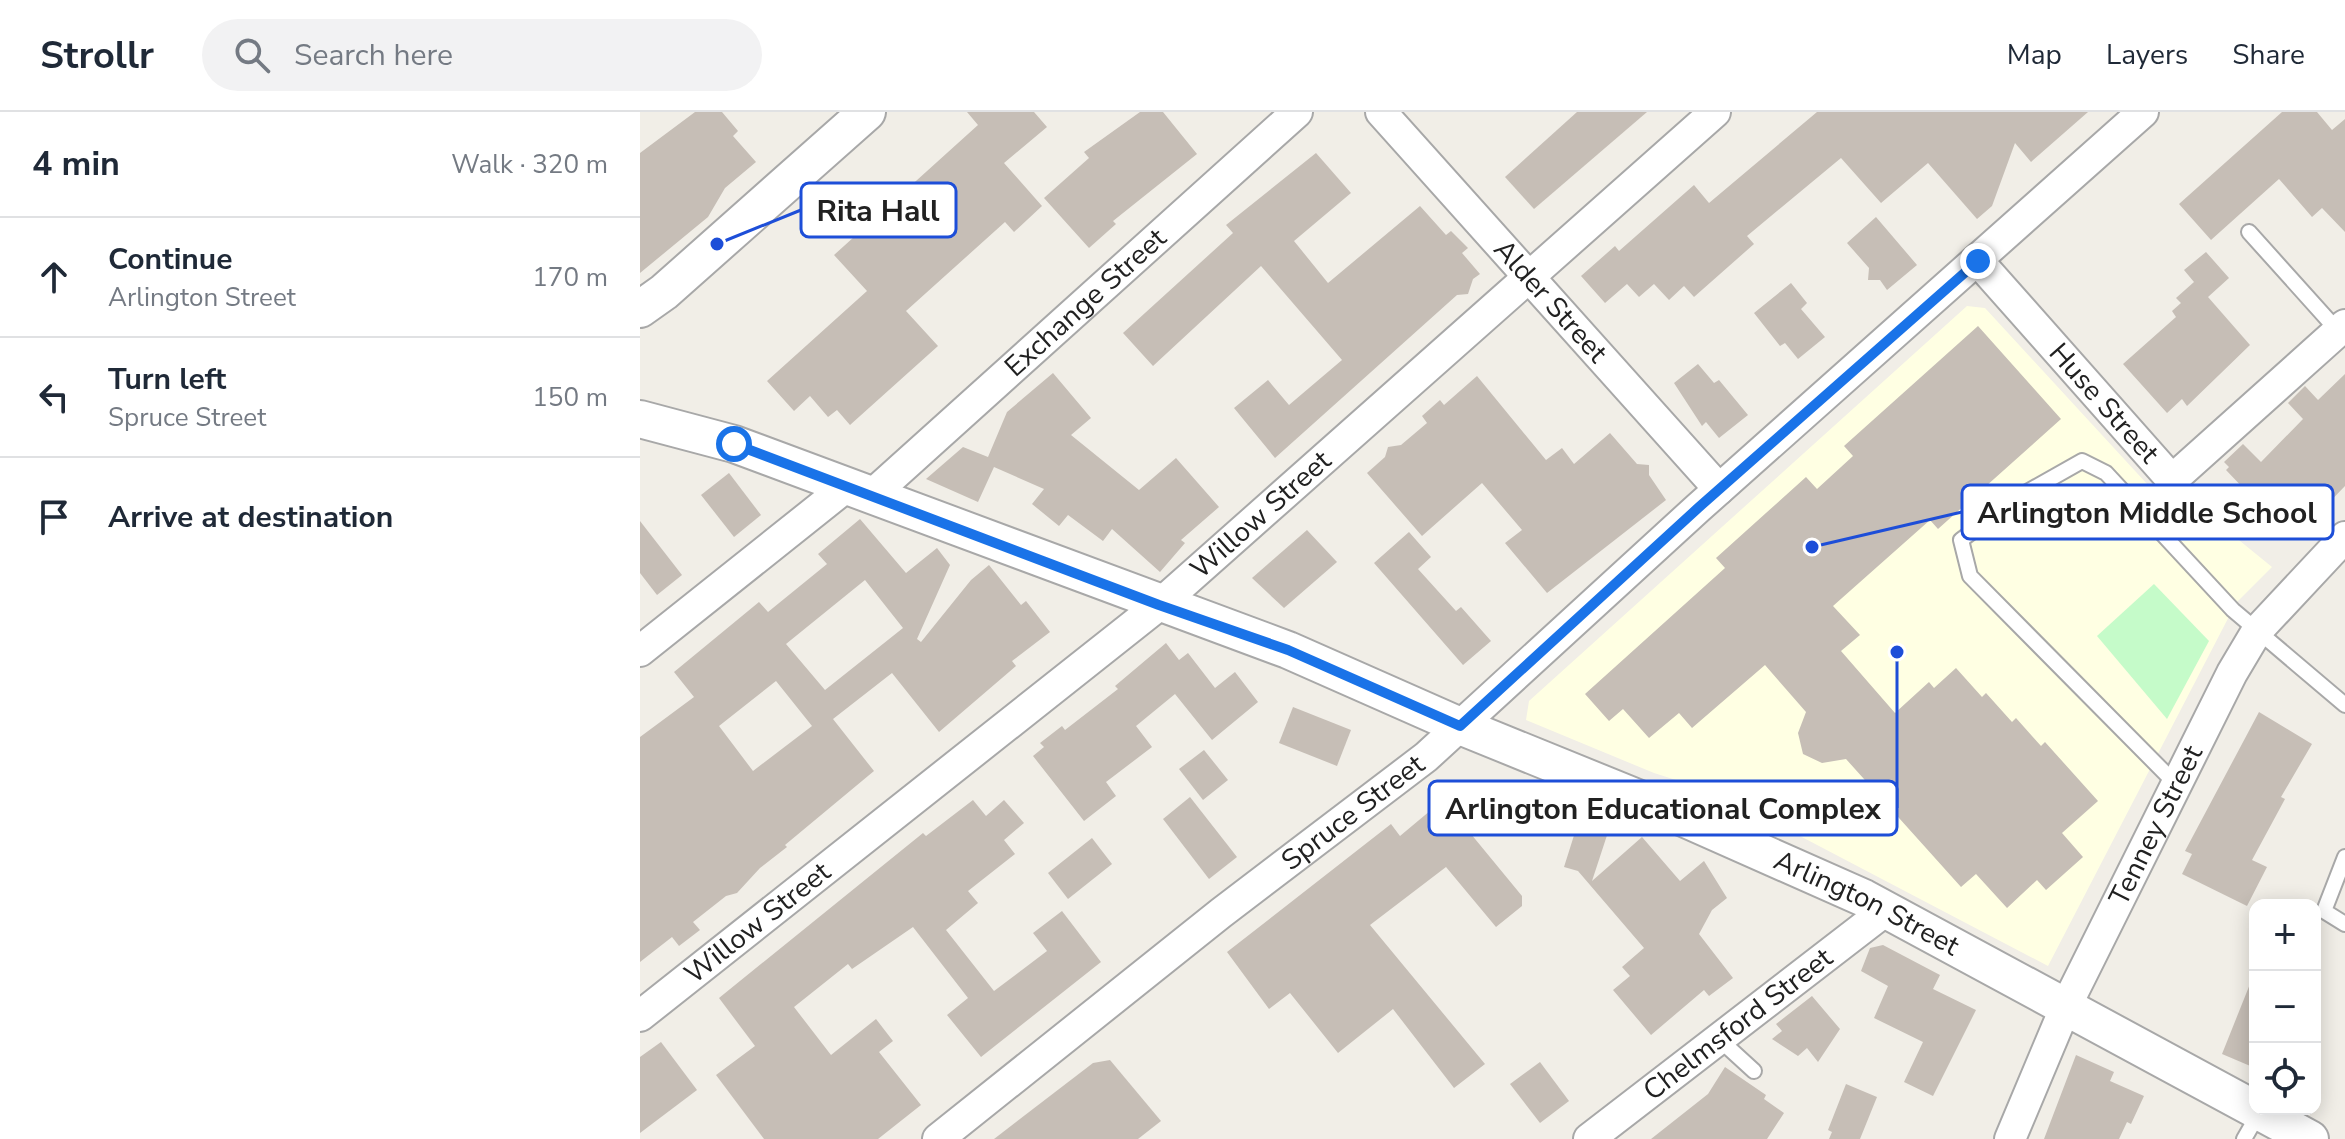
<!DOCTYPE html>
<html lang="en">
<head>
<meta charset="utf-8">
<style>
  body { margin:0; font-family:"Nunito Sans",sans-serif; background:#f2f2f3; color:#1f2937 }
  .controls { position:absolute; right:24px; bottom:24px; display:grid; overflow:hidden; border-radius:16px; box-shadow:0 4px 20px #0003 }
  .controls button { width:72px; height:72px; display:grid; place-items:center; padding:0; border:0; border-bottom:2px solid #e0e1e3; background:#fff; color:#1f2937; font:40px sans-serif }
  .stop { position:absolute; width:24px; height:24px; margin:-18px; border:6px solid #1a73e8; border-radius:50%; background:#fff }
  .stop.end { background:#1a73e8; border-color:#fff; box-shadow:0 2px 8px #0008 }
  .list { margin:0; padding:0; list-style:none }
  h2 { display:flex; justify-content:space-between; align-items:center; height:104px; margin:0; padding:0 32px; font-size:34px }
  h2 small { font-size:26px; font-weight:400; color:#747a83 }
  .list li { display:grid; grid-template-columns:52px 1fr auto; gap:24px; align-items:center; box-sizing:border-box; height:120px; padding:0 32px; border-top:2px solid #e0e1e3 }
  .list b { display:block; font-size:30px; white-space:nowrap }
  .list p { margin:0; font-size:26px; white-space:nowrap; color:#747a83 }
  .list em { font-size:26px; font-style:normal; color:#747a83 }
  .icon { flex:none; width:44px; height:44px; fill:none; stroke:currentColor; stroke-width:2; stroke-linecap:round; stroke-linejoin:round }
  .map { position:relative; flex:none; width:1705px; height:1027px; overflow:hidden }
  header { display:flex; align-items:center; gap:48px; box-sizing:border-box; height:112px; padding:0 40px; background:#fff; border-bottom:2px solid #e0e1e3 }
  header strong { font-size:38px }
  nav { display:flex; gap:44px; margin-inline-start:auto; font-size:28px }
  .search { width:560px; height:72px; background:#f2f2f3; display:flex; align-items:center; gap:20px; box-sizing:border-box; padding:0 28px; border-radius:44px; color:#747a83; font-size:30px }
  main { display:flex }
  aside { flex:1; background:#fff }
  .map>svg:first-child { display:block }
  .education { fill:#ffffe3 }
  .park { fill:#c5fbc9 }
  .building { fill:#c6beb6; fill-rule:evenodd }
  .lines { fill:none; stroke-linecap:round; stroke-linejoin:round }
  .service-casing { stroke:#a8a8a8; stroke-width:18 }
  .minor-casing { stroke:#a8a8a8; stroke-width:34 }
  .tertiary-casing { stroke:#a8a8a8; stroke-width:40 }
  .service { stroke:#fff; stroke-width:14 }
  .minor { stroke:#fff; stroke-width:30 }
  .tertiary { stroke:#fff; stroke-width:36 }
  .route { stroke:#1a73e8; stroke-width:10 }
  .labels { text-anchor:middle; dominant-baseline:central; stroke-width:8; stroke-linejoin:round; paint-order:stroke }
  .street-label { font-size:28px; fill:#212121; stroke:#fff }
  .leader { fill:none; stroke:#1d4ed8; stroke-width:3 }
  .callout-dot { fill:#1d4ed8; stroke:#fff; stroke-width:3 }
  .callout { fill:#fff; stroke:#1d4ed8; stroke-width:3 }
  .callout-label { font-size:30px; text-anchor:middle; font-weight:bold; fill:#212121 }
</style>
</head>
<body>
<header>
<strong>Strollr</strong>
<div class="search"><svg class="icon" aria-label="search" viewBox="0 0 24 24"><circle cx="10" cy="10" r="6"/><path d="M15 15l6 6"/></svg>Search here</div>
<nav><a>Map</a><a>Layers</a><a>Share</a></nav>
</header>
<main>
<aside>
<h2>4 min<small>Walk · 320 m</small></h2>
<ul class="list">
<li><svg class="icon" aria-label="ahead" viewBox="0 0 24 24"><path d="M12 20V5M6 11l6-6 6 6"/></svg><div><b>Continue</b><p>Arlington Street</p></div><em>170 m</em></li>
<li><svg class="icon" aria-label="left" viewBox="0 0 24 24"><path d="M17 20v-9H6M10 6l-5 5 5 5"/></svg><div><b>Turn left</b><p>Spruce Street</p></div><em>150 m</em></li>
<li><svg class="icon" aria-label="arrive" viewBox="0 0 24 24"><path d="M6 21V4h12l-3 4 3 4H6"/></svg><div><b>Arrive at destination</b></div></li>
</ul>
</aside>
<div class="map">
<svg width="1705" height="1027" viewBox="0 0 1705 1027">
  <rect width="100%" height="100%" fill="#f1eee7"/>
  <path class="education" d="M 1327,194 L 1345,196 L 1531,398 L 1546,385 L 1632,455 L 1596,491 L 1408,854 L 1080,682 L 1014,661 L 886,608 L 889,589 Z"/>
  <path class="park" d="M 1514,472 L 1569,529 L 1527,607 L 1457,524 Z"/>
  <g class="building">
    <path d="M 55,0 L 82,0 L 98,19 L 93,24 L 116,50 L 85,76 L 68,105 L 0,161 L 0,41 Z"/>
    <path d="M 327,0 L 394,0 L 407,15 L 364,51 L 402,94 L 374,120 L 365,110 L 266,199 L 298,234 L 210,313 L 197,298 L 188,305 L 170,284 L 154,299 L 127,269 L 227,179 L 194,143 L 338,13 Z"/>
    <path d="M 500,0 L 523,0 L 557,42 L 473,109 L 476,112 L 449,136 L 404,86 L 449,46 L 444,40 Z"/>
    <path d="M 937,0 L 1007,0 L 894,97 L 865,65 Z"/>
    <path d="M 1177,0 L 1448,0 L 1391,50 L 1375,31 L 1352,94 L 1337,107 L 1288,51 L 1241,91 L 1201,46 L 1107,124 L 1114,132 L 1054,185 L 1044,174 L 1029,188 L 1014,172 L 999,185 L 987,172 L 965,191 L 941,164 L 975,134 L 979,139 L 1054,73 L 1069,91 Z"/>
    <path d="M 1642,0 L 1677,0 L 1692,18 L 1705,7 L 1705,120 L 1682,96 L 1672,105 L 1639,67 L 1571,128 L 1539,92 Z"/>
    <path d="M 676,41 L 711,81 L 654,129 L 688,171 L 780,94 L 806,123 L 811,119 L 828,136 L 822,141 L 840,162 L 833,167 L 828,182 L 817,183 L 635,346 L 594,296 L 628,268 L 649,293 L 702,248 L 621,154 L 513,254 L 483,221 L 593,121 L 586,113 Z"/>
    <path d="M 1236,105 L 1277,153 L 1247,178 L 1240,168 L 1228,168 L 1229,156 L 1207,131 Z"/>
    <path d="M 1566,140 L 1589,166 L 1568,185 L 1610,233 L 1547,294 L 1542,287 L 1527,301 L 1483,252 L 1536,205 L 1532,199 L 1541,191 L 1536,186 L 1554,170 L 1544,158 Z"/>
    <path d="M 1151,171 L 1167,191 L 1161,197 L 1185,225 L 1158,247 L 1145,231 L 1140,234 L 1114,201 Z"/>
    <path d="M 1338,214 L 1421,307 L 1298,417 L 1290,408 L 1193,494 L 1220,523 L 1201,539 L 1255,601 L 1289,570 L 1294,576 L 1316,556 L 1342,585 L 1346,581 L 1372,610 L 1376,606 L 1401,634 L 1405,630 L 1458,689 L 1422,721 L 1443,745 L 1406,778 L 1397,768 L 1367,796 L 1336,762 L 1321,775 L 1206,647 L 1182,651 L 1163,642 L 1158,621 L 1166,600 L 1125,553 L 1052,616 L 1039,601 L 1009,626 L 983,597 L 969,609 L 945,582 L 1085,456 L 1076,446 L 1166,365 L 1177,377 L 1213,344 L 1204,334 Z"/>
    <path d="M 1058,252 L 1074,271 L 1079,268 L 1108,303 L 1079,326 L 1066,310 L 1062,314 L 1034,271 Z"/>
    <path d="M 413,261 L 451,306 L 431,323 L 499,378 L 536,346 L 579,395 L 541,428 L 545,431 L 520,460 L 472,417 L 463,429 L 428,403 L 419,414 L 392,392 L 404,377 L 354,355 L 338,390 L 286,367 L 323,335 L 348,345 L 367,300 Z"/>
    <path d="M 1705,262 L 1705,374 L 1678,402 L 1655,378 L 1612,419 L 1589,394 L 1606,379 L 1586,358 L 1589,355 L 1584,350 L 1603,332 L 1621,350 L 1663,307 L 1648,291 L 1665,274 L 1678,288 Z"/>
    <path d="M 837,264 L 906,348 L 922,336 L 934,352 L 970,321 L 997,352 L 1009,353 L 1009,363 L 1026,388 L 907,481 L 865,431 L 882,418 L 842,371 L 782,424 L 727,361 L 745,345 L 748,335 L 761,333 L 787,311 L 782,304 L 800,288 L 804,293 Z"/>
    <path d="M 89,361 L 121,403 L 94,425 L 61,383 Z"/>
    <path d="M 220,407 L 266,461 L 297,436 L 310,453 L 277,527 L 281,530 L 331,468 L 349,453 L 381,493 L 386,489 L 410,520 L 372,549 L 376,554 L 299,620 L 252,561 L 193,607 L 234,659 L 145,733 L 147,735 L 120,756 L 97,781 L 86,784 L 53,810 L 60,818 L 39,834 L 32,825 L 0,850 L 0,625 L 54,585 L 34,560 L 119,490 L 128,500 L 187,452 L 178,442 ZM 225,468 L 263,516 L 185,578 L 146,532 ZM 136,569 L 172,614 L 113,659 L 79,614 Z"/>
    <path d="M 0,409 L 42,463 L 17,483 L 0,461 Z"/>
    <path d="M 667,418 L 697,450 L 644,496 L 612,466 Z"/>
    <path d="M 769,420 L 791,445 L 778,457 L 816,499 L 821,495 L 851,529 L 823,553 L 734,451 Z"/>
    <path d="M 526,531 L 539,548 L 548,541 L 575,576 L 595,560 L 618,590 L 572,628 L 535,582 L 496,614 L 512,635 L 466,670 L 476,684 L 444,709 L 393,644 L 404,635 L 400,631 L 422,614 L 425,618 L 478,577 L 475,574 Z"/>
    <path d="M 653,595 L 711,618 L 697,654 L 639,631 Z"/>
    <path d="M 1619,600 L 1672,632 L 1641,685 L 1645,687 L 1612,748 L 1627,755 L 1607,794 L 1542,762 L 1552,742 L 1545,739 Z"/>
    <path d="M 564,638 L 588,668 L 563,688 L 539,657 Z"/>
    <path d="M 550,685 L 597,745 L 569,767 L 523,707 Z"/>
    <path d="M 333,688 L 346,704 L 364,688 L 384,711 L 364,728 L 375,742 L 328,779 L 338,791 L 306,818 L 354,879 L 407,839 L 393,821 L 422,799 L 461,850 L 341,945 L 307,903 L 328,886 L 273,815 L 212,857 L 208,852 L 154,895 L 191,943 L 236,907 L 253,929 L 239,940 L 281,993 L 238,1027 L 124,1027 L 76,963 L 115,934 L 79,886 L 283,721 L 286,724 Z"/>
    <path d="M 803,688 L 882,784 L 882,794 L 856,815 L 806,755 L 730,813 L 845,952 L 814,976 L 753,897 L 698,941 L 650,881 L 629,897 L 587,840 L 751,712 L 760,724 Z"/>
    <path d="M 943,695 L 973,705 L 952,769 L 1002,725 L 1040,769 L 1064,749 L 1087,786 L 1072,798 L 1059,822 L 1093,866 L 1069,884 L 1064,878 L 1011,923 L 973,878 L 990,864 L 982,855 L 1004,836 L 938,759 L 924,755 Z"/>
    <path d="M 452,726 L 472,752 L 428,787 L 408,761 Z"/>
    <path d="M 1243,833 L 1300,863 L 1293,877 L 1336,898 L 1293,984 L 1264,970 L 1283,930 L 1234,906 L 1248,874 L 1221,859 L 1230,836 Z"/>
    <path d="M 1614,862 L 1615,862 L 1615,956 L 1582,942 Z"/>
    <path d="M 1172,884 L 1200,917 L 1178,950 L 1167,936 L 1158,944 L 1132,927 L 1142,919 L 1136,912 Z"/>
    <path d="M 21,930 L 57,978 L 0,1021 L 0,945 Z"/>
    <path d="M 1436,943 L 1474,960 L 1470,969 L 1504,984 L 1491,1012 L 1487,1010 L 1479,1027 L 1404,1027 Z"/>
    <path d="M 470,948 L 521,1009 L 498,1027 L 354,1027 L 453,951 Z"/>
    <path d="M 900,950 L 929,989 L 900,1011 L 870,972 Z"/>
    <path d="M 1085,955 L 1126,983 L 1124,987 L 1144,1001 L 1127,1027 L 1011,1027 L 1068,982 Z"/>
    <path d="M 1206,972 L 1237,985 L 1220,1027 L 1189,1027 L 1192,1020 L 1188,1018 Z"/>
  </g>
  <g class="lines">
    <defs>
      <g id="service">
        <path d="M 1609,120 L 1698,219"/>
        <path d="M 1535,671 L 1330,464 L 1321,428 L 1380,384 L 1442,349 L 1466,361 L 1593,498 L 1705,593"/>
        <path d="M 1705,745 L 1684,799 L 1705,812"/>
        <path d="M 1079,927 L 1114,959"/>
        <path d="M 1604,1027 L 1619,1001"/>
      </g>
      <g id="minor">
        <path id="s1" d="M 741,0 L 1079,377"/>
        <path id="s2" d="M 1338,149 L 1532,368 L 1705,213"/>
        <path id="s3" d="M 233,382 L 657,0"/>
        <path d="M 0,539 L 207,374"/>
        <path id="s4" d="M 0,904 L 519,493 L 1075,0"/>
        <path id="s5" d="M 298,1027 L 581,801 L 786,645 L 1058,396 L 1503,0"/>
        <path id="s6" d="M 949,1027 L 1246,798"/>
        <path id="s7" d="M 1370,1027 L 1426,894 L 1592,561 L 1617,519 L 1705,425"/>
      </g>
      <g id="tertiary">
        <path d="M 0,197 L 24,180 L 227,0"/>
        <path id="s8" d="M 0,307 L 94,332 L 648,538 L 820,614 L 1012,692 L 1224,786 L 1670,1027"/>
      </g>
    </defs>
    <use href="#service" class="service-casing"/>
    <use href="#minor" class="minor-casing"/>
    <use href="#tertiary" class="tertiary-casing"/>
    <use href="#service" class="service"/>
    <use href="#minor" class="minor"/>
    <use href="#tertiary" class="tertiary"/>
  </g>
  <g class="lines">
    <path class="route" d="M 94,332 L 519,493 L 648,538 L 820,614 L 1058,396 L 1338,149"/>
  </g>
  <g class="labels">
    <g class="street-label">
      <text stroke="none"><textPath href="#s1" startOffset="254">Alder Street</textPath></text>
      <text stroke="none"><textPath href="#s3" startOffset="286">Exchange Street</textPath></text>
      <text stroke="none"><textPath href="#s2" startOffset="190">Huse Street</textPath></text>
      <text stroke="none"><textPath href="#s4" startOffset="798">Willow Street</textPath></text>
      <text stroke="none"><textPath href="#s5" startOffset="528">Spruce Street</textPath></text>
      <text stroke="none"><textPath href="#s7" startOffset="346">Tenney Street</textPath></text>
      <text stroke="none"><textPath href="#s8" startOffset="1320">Arlington Street</textPath></text>
      <text stroke="none"><textPath href="#s4" startOffset="150">Willow Street</textPath></text>
      <text stroke="none"><textPath href="#s6" startOffset="188">Chelmsford Street</textPath></text>
    </g>
  </g>
  <path class="leader" d="M77 132L161 98M1172 435L1322 400M1257 540L1257 696"/>
  <g class="callout-dot">
    <circle cx="77" cy="132" r="8"/>
    <circle cx="1172" cy="435" r="8"/>
    <circle cx="1257" cy="540" r="8"/>
  </g>
  <g class="callout">
    <rect x="161" y="71" width="155" height="54" rx="8"/>
    <rect x="1322" y="373" width="371" height="54" rx="8"/>
    <rect x="789" y="669" width="468" height="54" rx="8"/>
  </g>
  <g class="callout-label">
    <text x="238" y="109">Rita Hall</text>
    <text x="1507" y="411">Arlington Middle School</text>
    <text x="1023" y="707">Arlington Educational Complex</text>
  </g>
</svg>
<div class="controls">
<button>+</button>
<button>−</button>
<button><svg class="icon" aria-label="locate" viewBox="0 0 24 24"><circle cx="12" cy="12" r="6"/><path d="M12 2v4M12 18v4M2 12h4M18 12h4"/></svg></button>
</div>
<div class="stop" style="left:94px;top:332px"></div>
<div class="stop end" style="left:1338px;top:149px"></div>
</div>
</main>
</body>
</html>
